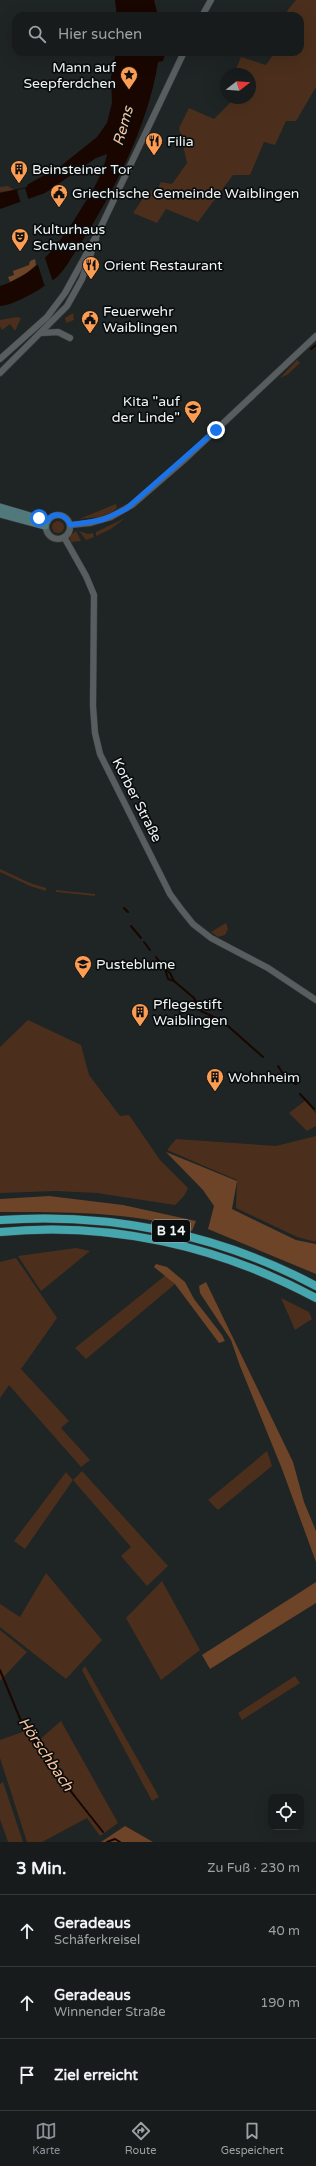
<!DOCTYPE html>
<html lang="de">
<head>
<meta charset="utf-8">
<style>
  body { margin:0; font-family:"Varela Round",sans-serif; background:#202424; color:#f1f3f6 }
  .controls { position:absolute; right:12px; bottom:12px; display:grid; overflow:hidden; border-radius:8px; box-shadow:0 4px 16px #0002 }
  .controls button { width:36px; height:36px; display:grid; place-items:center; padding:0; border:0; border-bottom:1px solid #36393a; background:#171b1b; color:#f1f3f6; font:20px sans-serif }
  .compass { position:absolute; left:220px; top:68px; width:36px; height:36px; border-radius:50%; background:#171b1b; box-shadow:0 4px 16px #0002; rotate:73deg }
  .stop { position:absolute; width:12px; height:12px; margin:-9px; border:3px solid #1a73e8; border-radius:50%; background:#fff }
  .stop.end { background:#1a73e8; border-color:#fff; box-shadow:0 1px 4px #0008 }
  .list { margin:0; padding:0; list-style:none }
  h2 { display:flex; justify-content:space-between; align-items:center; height:52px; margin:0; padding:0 16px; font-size:17px }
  h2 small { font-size:13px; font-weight:400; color:#9ea1a3 }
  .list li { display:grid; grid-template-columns:26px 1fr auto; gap:12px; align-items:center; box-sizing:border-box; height:72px; padding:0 16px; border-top:1px solid #36393a }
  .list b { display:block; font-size:15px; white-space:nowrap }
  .list p { margin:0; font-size:13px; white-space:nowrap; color:#9ea1a3 }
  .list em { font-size:13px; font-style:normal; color:#9ea1a3 }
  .icon { flex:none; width:22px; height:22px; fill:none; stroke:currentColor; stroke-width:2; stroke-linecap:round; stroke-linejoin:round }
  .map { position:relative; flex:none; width:316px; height:1842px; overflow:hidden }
  .search { position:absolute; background:#171b1b; box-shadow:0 4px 16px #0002; left:12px; right:12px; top:12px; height:44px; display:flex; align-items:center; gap:10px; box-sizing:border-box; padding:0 14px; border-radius:12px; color:#9ea1a3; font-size:15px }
  .sheet { height:268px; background:#171b1b }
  nav { display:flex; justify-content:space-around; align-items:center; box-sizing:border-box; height:56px; border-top:1px solid #36393a; background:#171b1b; font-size:11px; color:#9ea1a3 }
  nav a { display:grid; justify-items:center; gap:2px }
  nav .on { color:#8c9099 }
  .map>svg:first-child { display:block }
  .green { fill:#4b2f1c }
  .forest { fill:#6d4427 }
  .water { fill:#190600 }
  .pier { fill:#1f2424 }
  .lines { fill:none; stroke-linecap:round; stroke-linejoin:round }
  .stream { stroke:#190600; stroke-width:2 }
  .tertiary-casing { stroke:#3c4041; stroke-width:7 }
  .secondary-casing { stroke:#3c4041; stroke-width:8 }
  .trunk-casing { stroke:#3c4041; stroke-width:9 }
  .tertiary { stroke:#585e5f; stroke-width:6 }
  .secondary { stroke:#51797c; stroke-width:7 }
  .trunk { stroke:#46a6ae; stroke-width:8 }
  .route { stroke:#1a73e8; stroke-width:5 }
  .labels { text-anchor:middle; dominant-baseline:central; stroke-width:3.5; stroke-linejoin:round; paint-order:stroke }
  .shield { fill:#0a0d0d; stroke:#abafaf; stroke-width:1 }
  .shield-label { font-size:13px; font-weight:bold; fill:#f0f4f4 }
  .poi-label { font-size:14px; fill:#f0f4f4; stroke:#0a0d0d; text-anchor:start }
  .street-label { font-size:14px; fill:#f0f4f4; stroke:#0a0d0d }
  .water-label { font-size:15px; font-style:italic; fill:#fbc39e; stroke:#0a0d0d }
</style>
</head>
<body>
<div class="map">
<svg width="316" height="1842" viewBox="0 0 316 1842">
  <rect width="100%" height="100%" fill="#1f2424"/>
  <g class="green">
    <path d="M 296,0 L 316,0 L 316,87 L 296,121 L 286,121 L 275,145 L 264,142 L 250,175 L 233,175 L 198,222 L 166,209 L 157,223 L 133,213 L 148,191 L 157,190 L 161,182 L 172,184 L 187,163 L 179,128 L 189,108 L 214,119 L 235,98 L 250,98 L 250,74 L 234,74 L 241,57 L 266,65 L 275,52 L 300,52 L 300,16 L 289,16 L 287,11 Z"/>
    <path d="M 8,186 L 14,190 L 0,192 L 0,187 Z"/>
    <path d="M 73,313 L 74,320 L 66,323 L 65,318 Z"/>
    <path d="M 17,317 L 21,318 L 15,331 L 10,324 L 2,330 L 0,326 L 0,320 Z"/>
    <path d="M 297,360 L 300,363 L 287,375 L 280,378 Z"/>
    <path d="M 116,504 L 117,508 L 111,513 L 98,517 L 79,519 Z"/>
    <path d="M 125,518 L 111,529 L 96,536 L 96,532 Z"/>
    <circle cx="58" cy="527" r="6"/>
    <path d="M 76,531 L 81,541 L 71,542 L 69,536 Z"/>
    <path d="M 79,531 L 88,534 L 93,533 L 94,537 L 86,540 Z"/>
    <path d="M 0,869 L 30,883 L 46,888 L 46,891 L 30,886 L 0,872 Z"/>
    <path d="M 56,890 L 95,894 L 95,896 L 56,892 Z"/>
    <path d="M 226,923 L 228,929 L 225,935 L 218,937 L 211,932 Z"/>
    <path d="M 28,1020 L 81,1045 L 89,1075 L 120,1116 L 129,1115 L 160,1160 L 188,1188 L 184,1196 L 175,1205 L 97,1193 L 56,1191 L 0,1193 L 0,1047 Z"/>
    <path d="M 306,1100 L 316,1114 L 316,1126 L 307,1131 L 289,1113 Z"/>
    <path d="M 316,1136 L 316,1242 L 297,1237 L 236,1208 L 237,1180 L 167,1150 L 176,1139 L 276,1146 Z"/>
    <path d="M 76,1248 L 90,1251 L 41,1291 L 18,1256 Z"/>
    <path d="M 16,1258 L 57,1318 L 21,1369 L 69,1421 L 61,1428 L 90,1460 L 81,1467 L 9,1385 L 0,1398 L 0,1262 Z"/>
    <path d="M 166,1275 L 175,1284 L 86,1359 L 75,1348 Z"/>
    <path d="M 281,1298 L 309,1312 L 312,1319 L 295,1330 Z"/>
    <path d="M 267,1451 L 272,1466 L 218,1510 L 208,1500 Z"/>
    <path d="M 82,1471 L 168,1566 L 147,1586 L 121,1556 L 131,1547 L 73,1480 L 25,1549 L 14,1541 L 66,1472 L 73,1480 Z"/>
    <path d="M 46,1573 L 102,1640 L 66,1679 L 0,1627 L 0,1604 L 20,1617 Z"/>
    <path d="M 162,1581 L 200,1650 L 161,1680 L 126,1618 Z"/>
    <path d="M 0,1630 L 27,1652 L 0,1681 Z"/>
    <path d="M 85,1666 L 159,1797 L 152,1801 L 82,1670 Z"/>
    <path d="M 295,1676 L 300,1683 L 242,1720 L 238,1713 Z"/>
    <path d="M 61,1721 L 118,1823 L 100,1836 L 87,1818 L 42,1842 L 27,1842 L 0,1758 L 0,1740 L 25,1731 L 74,1797 L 76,1796 L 37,1742 Z"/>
    <path d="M 3,1782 L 23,1842 L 8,1842 L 0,1819 L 0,1784 Z"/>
  </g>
  <g class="forest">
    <path d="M 35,259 L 36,265 L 27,273 L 10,282 L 8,277 L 14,275 L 13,271 L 29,265 L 30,261 Z"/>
    <path d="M 166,1152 L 237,1181 L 232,1209 L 296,1240 L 316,1244 L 316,1274 L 208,1229 L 214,1206 L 203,1190 Z"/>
    <path d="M 49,1196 L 123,1205 L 196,1221 L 192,1231 C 137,1211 59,1212 0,1212 L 0,1199 Z"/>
    <path d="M 156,1264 L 167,1267 L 185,1282 L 194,1299 L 222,1335 L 225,1341 L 219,1343 L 175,1284 L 154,1267 Z"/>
    <path d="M 206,1282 L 293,1462 L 304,1502 L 316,1531 L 316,1562 L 282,1469 L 240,1366 L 231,1340 L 200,1293 L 199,1286 Z"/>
    <path d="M 316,1582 L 316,1603 L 210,1669 L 202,1655 Z"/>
    <path d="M 125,1826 L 153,1842 L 101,1842 Z"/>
  </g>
  <g class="water">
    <path d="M 115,0 L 154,0 L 158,16 L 117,16 Z"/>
    <path d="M 116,52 L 166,52 L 163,61 L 158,62 C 148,127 113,193 78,248 C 72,256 66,268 59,275 C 49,285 14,306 0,306 L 0,286 C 38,274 61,242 81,209 C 92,192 103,174 107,154 L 96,158 L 45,193 L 0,209 L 0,193 L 27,187 L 27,185 L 62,165 L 97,137 L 107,123 L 112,103 L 111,77 Z"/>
  </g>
  <g class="pier">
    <path d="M 25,188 L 29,201 L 21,204 L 17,190 Z"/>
    <path d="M 44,255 L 53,282 L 45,287 L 37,262 Z"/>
  </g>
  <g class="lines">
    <g class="stream">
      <path d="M 311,349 L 316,345"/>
      <path d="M 124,908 L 128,912"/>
      <path d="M 131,926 L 141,938"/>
      <path d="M 144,942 L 150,950"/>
      <path d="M 156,957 L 165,969 L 170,973 L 174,981 L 194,998 L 201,1011 L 218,1019"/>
      <path d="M 165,969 L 168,979 L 174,981"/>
      <path d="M 228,1026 L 263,1057"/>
      <path d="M 278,1066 L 287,1080 L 296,1084"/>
      <path d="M 300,1094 L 314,1109"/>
      <path d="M 0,1670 L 21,1721 L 65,1784 L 103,1832"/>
      <path d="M 107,1842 L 115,1839 L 120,1842"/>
    </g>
    <defs>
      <g id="tertiary">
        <path d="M 202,16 L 211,0"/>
        <path d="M 42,333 L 58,332 L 70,338"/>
        <path d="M 0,359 L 47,317 L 65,293 L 99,231 L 184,52"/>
        <path d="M 0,373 L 67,306 L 82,279 L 96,239"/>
        <circle cx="58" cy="527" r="12"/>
        <path d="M 70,525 L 90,523 L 111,517 L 132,505 L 184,460 L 316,336"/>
        <path d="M 64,537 L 86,576 L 94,595 L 93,706 L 95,733 L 100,754 L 170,894 L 181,909 L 193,924 L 211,938 L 268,968 L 316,1000"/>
      </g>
      <g id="secondary">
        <path d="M 0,507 L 47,521"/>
        <path d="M 0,514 L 45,526"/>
      </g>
      <g id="trunk">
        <path d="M 0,1220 C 110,1212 219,1234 316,1286"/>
        <path d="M 0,1232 C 110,1221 219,1246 316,1298"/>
      </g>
    </defs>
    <use href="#tertiary" class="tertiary-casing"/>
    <use href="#secondary" class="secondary-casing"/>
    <use href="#trunk" class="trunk-casing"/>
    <use href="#tertiary" class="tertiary"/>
    <use href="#secondary" class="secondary"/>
    <use href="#trunk" class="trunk"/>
  </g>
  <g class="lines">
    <path class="route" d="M 39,518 L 47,521 C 54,511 66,514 70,525 L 102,520 L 126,509 L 216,430"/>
  </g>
  <defs>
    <symbol id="sight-pin" viewBox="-11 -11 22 30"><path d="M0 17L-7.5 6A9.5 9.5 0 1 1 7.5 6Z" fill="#fd9d54" stroke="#0a0d0d"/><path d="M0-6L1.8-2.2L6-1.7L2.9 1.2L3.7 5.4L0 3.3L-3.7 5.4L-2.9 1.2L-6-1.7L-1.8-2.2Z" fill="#111"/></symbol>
    <symbol id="restaurant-pin" viewBox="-11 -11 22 30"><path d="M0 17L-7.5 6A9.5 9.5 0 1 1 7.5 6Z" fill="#fd9d54" stroke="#0a0d0d"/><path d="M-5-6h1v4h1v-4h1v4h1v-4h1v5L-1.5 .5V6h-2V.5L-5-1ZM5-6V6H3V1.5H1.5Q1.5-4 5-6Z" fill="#111"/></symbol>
    <symbol id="building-pin" viewBox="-11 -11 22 30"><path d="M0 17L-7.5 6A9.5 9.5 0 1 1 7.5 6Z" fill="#fd9d54" stroke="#0a0d0d"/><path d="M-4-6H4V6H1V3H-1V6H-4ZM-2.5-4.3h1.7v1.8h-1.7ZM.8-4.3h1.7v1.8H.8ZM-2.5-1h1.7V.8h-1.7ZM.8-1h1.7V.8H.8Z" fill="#111"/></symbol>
    <symbol id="civic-pin" viewBox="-11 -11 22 30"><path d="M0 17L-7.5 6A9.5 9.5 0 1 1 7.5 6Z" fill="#fd9d54" stroke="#0a0d0d"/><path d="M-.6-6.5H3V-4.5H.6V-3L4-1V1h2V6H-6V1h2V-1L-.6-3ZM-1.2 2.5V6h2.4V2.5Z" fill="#111"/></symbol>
    <symbol id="theatre-pin" viewBox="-11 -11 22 30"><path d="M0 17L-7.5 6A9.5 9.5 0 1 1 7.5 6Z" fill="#fd9d54" stroke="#0a0d0d"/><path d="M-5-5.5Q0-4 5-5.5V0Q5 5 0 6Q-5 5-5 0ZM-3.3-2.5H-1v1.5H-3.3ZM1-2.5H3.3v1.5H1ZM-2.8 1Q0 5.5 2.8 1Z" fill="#111"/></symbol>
    <symbol id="school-pin" viewBox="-11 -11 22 30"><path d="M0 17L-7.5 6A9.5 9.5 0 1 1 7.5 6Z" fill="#fd9d54" stroke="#0a0d0d"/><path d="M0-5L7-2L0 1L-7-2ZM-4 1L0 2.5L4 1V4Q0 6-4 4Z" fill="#111"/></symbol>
  </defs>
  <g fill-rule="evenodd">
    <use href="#sight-pin" x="119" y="65" width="20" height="27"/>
    <use href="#restaurant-pin" x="144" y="131" width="20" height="27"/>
    <use href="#building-pin" x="9" y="159" width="20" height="27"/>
    <use href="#civic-pin" x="49" y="183" width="20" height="27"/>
    <use href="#theatre-pin" x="10" y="227" width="20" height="27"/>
    <use href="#restaurant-pin" x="81" y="255" width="20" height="27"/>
    <use href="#civic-pin" x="80" y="309" width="20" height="27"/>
    <use href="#school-pin" x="183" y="399" width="20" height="27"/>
    <use href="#school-pin" x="73" y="954" width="20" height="27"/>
    <use href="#building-pin" x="130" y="1002" width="20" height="27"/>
    <use href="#building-pin" x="205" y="1067" width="20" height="27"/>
  </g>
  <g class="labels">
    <rect class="shield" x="152" y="1220" width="38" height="22" rx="3"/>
    <g class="shield-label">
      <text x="171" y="1231">B 14</text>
    </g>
    <g class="poi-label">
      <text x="116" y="67" text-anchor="end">Mann auf<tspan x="116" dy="16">Seepferdchen</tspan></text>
      <text x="167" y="141">Filia</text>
      <text x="32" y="169">Beinsteiner Tor</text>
      <text x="72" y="193">Griechische Gemeinde Waiblingen</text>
      <text x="33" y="229">Kulturhaus<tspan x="33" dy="16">Schwanen</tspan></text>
      <text x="104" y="265">Orient Restaurant</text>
      <text x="103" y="311">Feuerwehr<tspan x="103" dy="16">Waiblingen</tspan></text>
      <text x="180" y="401" text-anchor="end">Kita "auf<tspan x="180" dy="16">der Linde"</tspan></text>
      <text x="96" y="964">Pusteblume</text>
      <text x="153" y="1004">Pflegestift<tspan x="153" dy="16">Waiblingen</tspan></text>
      <text x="228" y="1077">Wohnheim</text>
    </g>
    <g class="street-label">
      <text transform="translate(137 800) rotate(63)">Korber Straße</text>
    </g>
    <g class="water-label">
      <text transform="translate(123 126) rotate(-74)">Rems</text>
      <text transform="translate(46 1754) rotate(56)">Hörschbach</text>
    </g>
  </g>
</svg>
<div class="controls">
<button><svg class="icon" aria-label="locate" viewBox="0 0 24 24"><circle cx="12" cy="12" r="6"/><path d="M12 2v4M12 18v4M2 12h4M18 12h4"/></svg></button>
</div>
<svg class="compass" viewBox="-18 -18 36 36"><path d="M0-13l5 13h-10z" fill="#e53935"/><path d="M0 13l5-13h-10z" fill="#9ea1a3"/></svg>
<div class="stop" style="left:39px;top:518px"></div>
<div class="stop end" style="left:216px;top:430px"></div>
<div class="search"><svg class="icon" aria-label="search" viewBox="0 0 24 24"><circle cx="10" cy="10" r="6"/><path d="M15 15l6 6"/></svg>Hier suchen</div>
</div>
<section class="sheet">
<h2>3 Min.<small>Zu Fuß · 230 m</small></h2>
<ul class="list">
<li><svg class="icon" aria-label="ahead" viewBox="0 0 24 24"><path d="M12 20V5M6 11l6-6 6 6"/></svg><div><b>Geradeaus</b><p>Schäferkreisel</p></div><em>40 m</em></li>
<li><svg class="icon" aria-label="ahead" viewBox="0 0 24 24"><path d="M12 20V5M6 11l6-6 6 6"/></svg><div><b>Geradeaus</b><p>Winnender Straße</p></div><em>190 m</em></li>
<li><svg class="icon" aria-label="arrive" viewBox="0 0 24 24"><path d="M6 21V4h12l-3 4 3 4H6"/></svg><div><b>Ziel erreicht</b></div></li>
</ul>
</section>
<nav>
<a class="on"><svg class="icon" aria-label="map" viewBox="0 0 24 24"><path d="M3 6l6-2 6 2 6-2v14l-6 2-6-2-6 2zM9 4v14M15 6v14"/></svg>Karte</a>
<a><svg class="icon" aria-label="directions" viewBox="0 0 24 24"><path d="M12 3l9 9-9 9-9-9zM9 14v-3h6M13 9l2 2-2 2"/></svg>Route</a>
<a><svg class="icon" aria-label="saved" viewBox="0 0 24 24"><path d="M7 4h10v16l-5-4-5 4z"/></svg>Gespeichert</a>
</nav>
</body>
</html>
